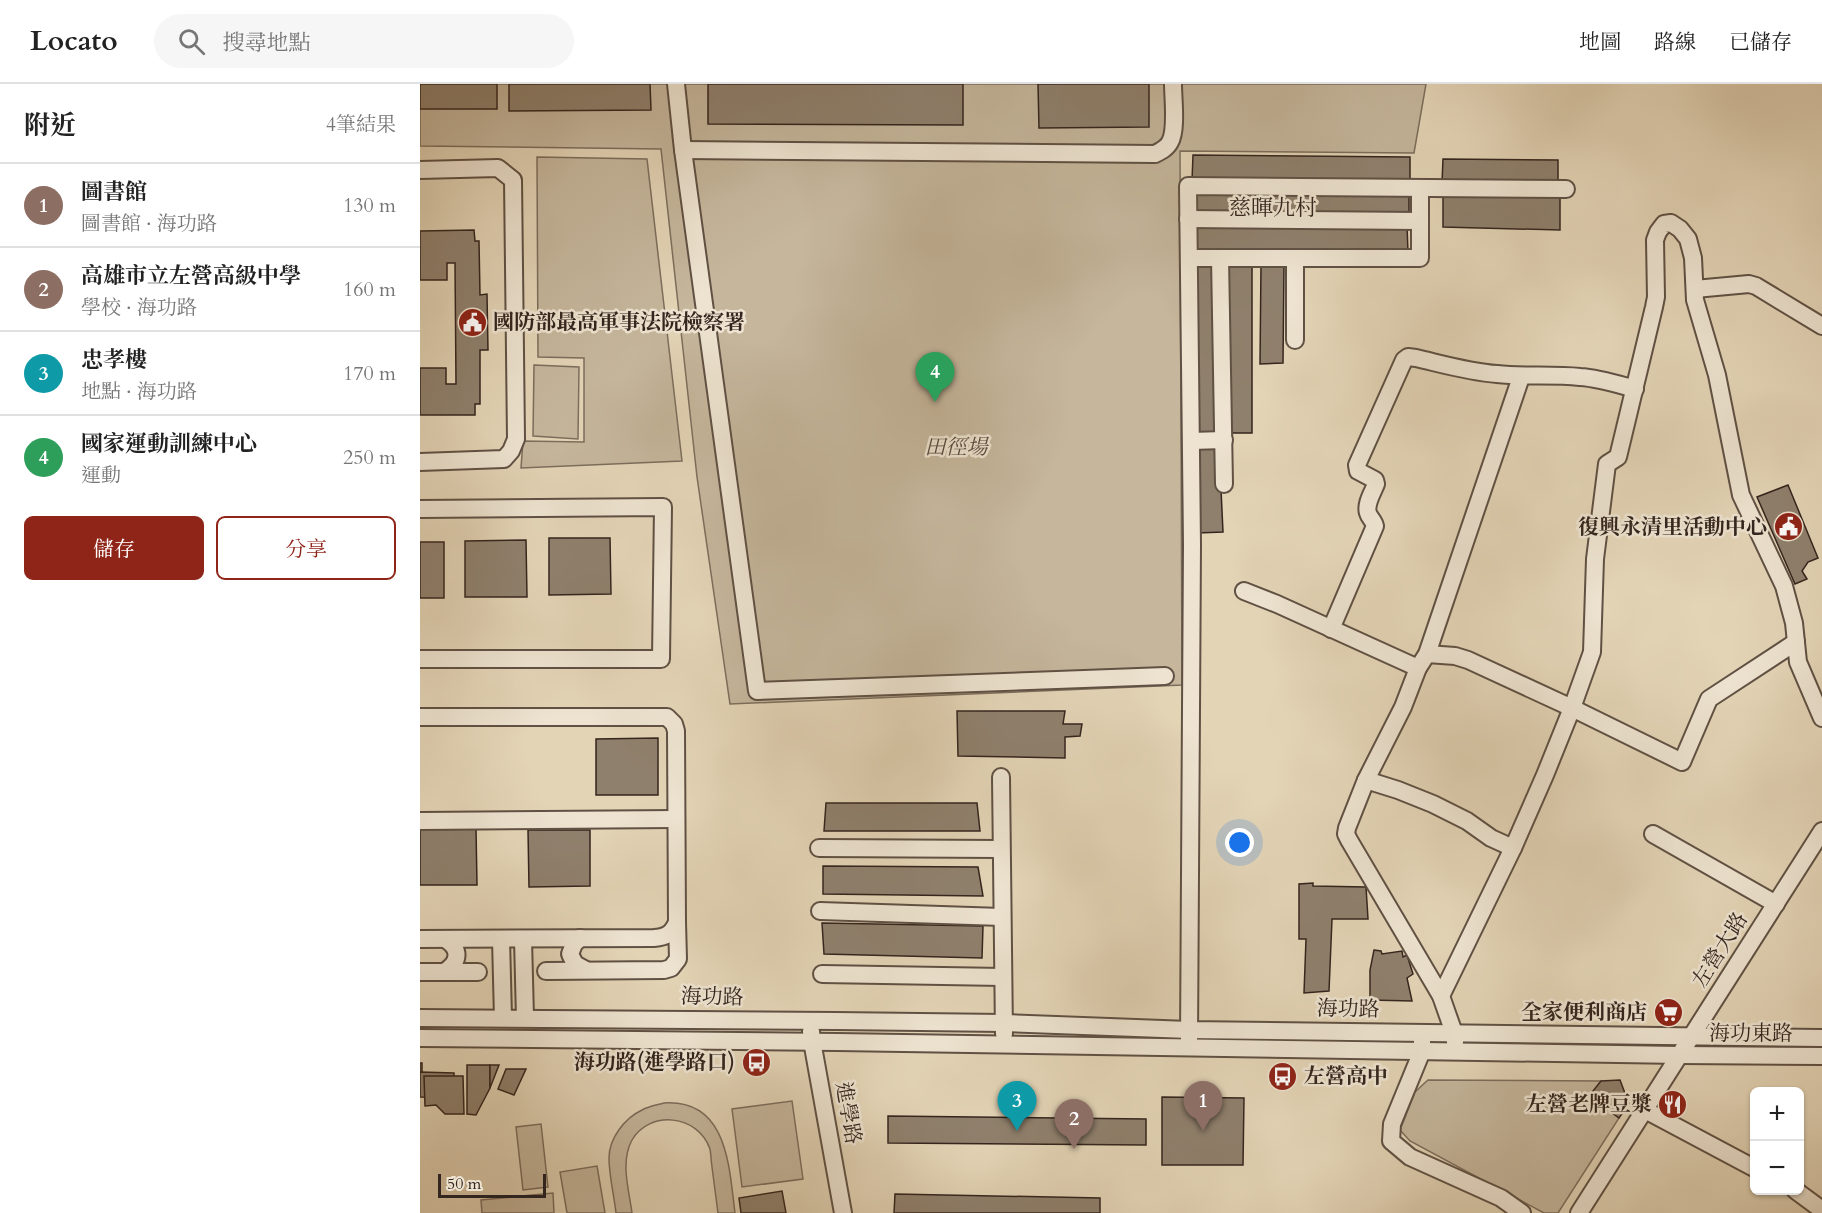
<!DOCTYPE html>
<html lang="zh-TW">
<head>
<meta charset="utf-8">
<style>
  body { margin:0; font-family:Cardo,"Noto Serif TC",serif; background:#f6f6f6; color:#222 }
  .controls { position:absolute; right:18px; bottom:18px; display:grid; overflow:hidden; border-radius:9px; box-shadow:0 2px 4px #0004 }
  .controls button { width:54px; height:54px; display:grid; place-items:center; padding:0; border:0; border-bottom:2px solid #e0e0e0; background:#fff; color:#222; font:30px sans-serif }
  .scale { position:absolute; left:18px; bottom:15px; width:108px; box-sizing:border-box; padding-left:6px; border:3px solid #34251e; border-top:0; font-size:16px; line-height:21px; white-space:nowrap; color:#34251e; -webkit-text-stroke:4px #ede3d0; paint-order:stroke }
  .you { position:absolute; left:820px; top:759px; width:21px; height:21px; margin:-15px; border:4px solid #fff; border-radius:50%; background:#1a73e8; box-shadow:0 0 0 9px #1a73e833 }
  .badge { display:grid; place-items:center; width:39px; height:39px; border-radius:50%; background:#8f2418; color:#fff; font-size:20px; font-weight:700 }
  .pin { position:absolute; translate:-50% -50px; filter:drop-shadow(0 2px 3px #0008) }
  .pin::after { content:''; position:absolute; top:32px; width:21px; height:18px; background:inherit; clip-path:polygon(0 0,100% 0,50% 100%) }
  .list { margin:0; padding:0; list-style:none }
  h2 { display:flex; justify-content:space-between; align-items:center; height:78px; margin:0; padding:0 24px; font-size:26px }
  h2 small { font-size:20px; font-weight:400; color:#767676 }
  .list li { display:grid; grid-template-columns:39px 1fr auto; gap:18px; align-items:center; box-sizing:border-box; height:84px; padding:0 24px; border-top:2px solid #e0e0e0 }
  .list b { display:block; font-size:22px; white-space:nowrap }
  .list p { margin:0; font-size:20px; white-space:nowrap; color:#767676 }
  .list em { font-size:20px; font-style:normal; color:#767676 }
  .actions { display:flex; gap:12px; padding:18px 24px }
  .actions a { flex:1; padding:14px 0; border:2px solid #8f2418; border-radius:9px; text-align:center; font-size:21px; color:#8f2418 }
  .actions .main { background:#8f2418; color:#fff }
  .icon { flex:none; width:33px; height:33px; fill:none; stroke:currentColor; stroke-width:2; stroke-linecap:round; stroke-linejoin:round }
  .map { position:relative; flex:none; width:1402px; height:1129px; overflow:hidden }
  header { display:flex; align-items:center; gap:36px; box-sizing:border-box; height:84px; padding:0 30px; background:#fff; border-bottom:2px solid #e0e0e0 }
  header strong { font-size:28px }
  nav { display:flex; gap:33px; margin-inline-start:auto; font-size:21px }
  .search { width:420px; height:54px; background:#f6f6f6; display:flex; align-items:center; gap:15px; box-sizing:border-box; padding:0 21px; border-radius:33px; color:#767676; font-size:22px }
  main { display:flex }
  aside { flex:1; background:#fff }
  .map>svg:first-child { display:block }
  .green { fill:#c5b69c; stroke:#7c6e5d; stroke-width:1.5 }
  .building { fill:#8f806d; stroke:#34251e; stroke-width:1.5 }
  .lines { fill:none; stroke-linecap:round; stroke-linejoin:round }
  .minor-casing { stroke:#605144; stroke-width:20 }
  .minor { stroke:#ede3d0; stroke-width:16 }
  .labels { text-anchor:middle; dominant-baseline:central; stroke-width:5; stroke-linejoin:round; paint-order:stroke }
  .poi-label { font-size:21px; font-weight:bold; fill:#34251e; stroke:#ede3d0; text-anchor:end }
  .park-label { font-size:21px; font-style:italic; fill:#58493e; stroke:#ede3d0 }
  .street-label { font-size:21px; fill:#34251e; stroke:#ede3d0 }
  .neighbourhood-label { font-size:22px; fill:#34251e; stroke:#ede3d0 }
</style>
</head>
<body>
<header>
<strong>Locato</strong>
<div class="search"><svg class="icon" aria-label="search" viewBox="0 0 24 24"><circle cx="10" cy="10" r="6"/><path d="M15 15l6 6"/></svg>搜尋地點</div>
<nav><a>地圖</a><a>路線</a><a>已儲存</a></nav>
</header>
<main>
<aside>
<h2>附近<small>4筆結果</small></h2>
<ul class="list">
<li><span class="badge" style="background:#8d6e63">1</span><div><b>圖書館</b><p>圖書館 · 海功路</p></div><em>130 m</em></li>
<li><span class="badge" style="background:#8d6e63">2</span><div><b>高雄市立左營高級中學</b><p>學校 · 海功路</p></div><em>160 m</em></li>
<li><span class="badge" style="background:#0f9aa8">3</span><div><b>忠孝樓</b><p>地點 · 海功路</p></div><em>170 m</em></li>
<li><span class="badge" style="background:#2e9e5b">4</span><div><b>國家運動訓練中心</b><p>運動</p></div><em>250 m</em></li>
</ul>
<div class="actions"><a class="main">儲存</a><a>分享</a></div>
</aside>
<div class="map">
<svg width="1402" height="1129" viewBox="0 0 1402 1129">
  <rect width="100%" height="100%" fill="#e3d4b6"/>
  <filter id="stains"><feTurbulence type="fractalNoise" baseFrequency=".00333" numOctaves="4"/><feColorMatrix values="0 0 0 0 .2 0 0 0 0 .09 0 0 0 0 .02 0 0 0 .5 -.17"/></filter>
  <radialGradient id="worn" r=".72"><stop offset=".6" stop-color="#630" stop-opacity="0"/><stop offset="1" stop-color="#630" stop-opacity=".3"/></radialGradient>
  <g class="green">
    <path d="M 0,0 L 1006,0 L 994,69 L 760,67 L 762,601 L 310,620 L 277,393 L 241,65 L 0,62 Z"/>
    <path d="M 117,73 L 227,75 L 262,377 L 101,384 L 103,357 L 164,358 L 164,274 L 118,273 Z"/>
    <path d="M 114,281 L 159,283 L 158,355 L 113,352 Z"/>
    <path d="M 1008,996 L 1181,997 L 1170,1012 L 1199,1034 L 1138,1129 L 1124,1129 L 990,1057 L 980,1046 L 995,1008 Z"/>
    <path d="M 372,1017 L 383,1095 L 322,1103 L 312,1025 Z"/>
    <path d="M 244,1019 C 308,1015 309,1083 315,1129 L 298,1129 C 296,1114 294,1098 292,1083 C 291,1077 291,1070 290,1065 C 278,1030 229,1026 212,1056 C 200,1078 209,1106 212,1129 L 196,1129 C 194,1111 189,1092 189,1074 C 189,1054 205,1034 222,1026 C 229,1022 237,1021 244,1019 Z"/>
    <path d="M 121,1040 L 128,1103 L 103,1106 L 96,1043 Z"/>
    <path d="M 177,1082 L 185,1129 L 147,1129 L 140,1088 Z"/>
    <path d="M 133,1109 L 134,1129 L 62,1129 L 61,1116 Z"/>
  </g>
  <g class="building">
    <rect x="0" y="0" width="77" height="25"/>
    <path d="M 89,0 L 230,0 L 231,26 L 89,27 Z"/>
    <path d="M 288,0 L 543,0 L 543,41 L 288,40 Z"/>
    <path d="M 618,0 L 729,0 L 729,43 L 619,44 Z"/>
    <path d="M 773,71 L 990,73 L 990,99 L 772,97 Z"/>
    <path d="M 1023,75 L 1138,76 L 1138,100 L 1022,99 Z"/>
    <path d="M 774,106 L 989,108 L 989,131 L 775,129 Z"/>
    <path d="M 1023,110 L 1140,113 L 1140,146 L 1023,143 Z"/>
    <path d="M 777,141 L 987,142 L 988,168 L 777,168 Z"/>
    <path d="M 54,146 L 55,157 L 59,157 L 60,211 L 67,210 L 68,266 L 60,266 L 60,320 L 55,320 L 55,331 L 0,331 L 0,284 L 26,284 L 26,300 L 36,300 L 35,179 L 27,179 L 27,196 L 0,196 L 0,147 Z"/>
    <path d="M 773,179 L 794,179 L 796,349 L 775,349 Z"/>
    <path d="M 807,179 L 832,179 L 832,349 L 809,349 Z"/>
    <path d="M 864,180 L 863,279 L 840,280 L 841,181 Z"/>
    <path d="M 799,363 L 803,448 L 777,449 L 776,365 Z"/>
    <path d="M 1368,401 L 1398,474 L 1388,478 L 1382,487 L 1387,495 L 1375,500 L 1337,413 Z"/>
    <path d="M 129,454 L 190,454 L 191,510 L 129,511 Z"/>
    <path d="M 106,456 L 107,513 L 45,513 L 45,457 Z"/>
    <rect x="0" y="458" width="24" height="56"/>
    <path d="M 537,627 L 645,627 L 643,640 L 662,640 L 660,652 L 645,653 L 645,674 L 538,672 Z"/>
    <path d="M 238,654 L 238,711 L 176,711 L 176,655 Z"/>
    <path d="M 406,719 L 557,719 L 560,747 L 404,747 Z"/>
    <path d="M 56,744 L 57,801 L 0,801 L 0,745 Z"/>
    <path d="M 108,746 L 170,746 L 170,802 L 109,803 Z"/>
    <path d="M 403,782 L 558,783 L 563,812 L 403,810 Z"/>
    <path d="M 893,799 L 893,802 L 946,803 L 948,835 L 912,835 L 909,907 L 884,909 L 886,855 L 879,855 L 879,800 Z"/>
    <path d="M 402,839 L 563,842 L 562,874 L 404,870 Z"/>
    <path d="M 954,866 L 961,867 L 962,870 L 982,867 L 983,873 L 987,871 L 993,890 L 987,894 L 992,917 L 950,916 L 950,886 Z"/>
    <rect x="0" y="979" width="2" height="30"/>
    <path d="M 47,981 L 70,981 L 70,1004 L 56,1031 L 47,1030 Z"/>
    <path d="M 70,981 L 79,981 L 70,1004 Z"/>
    <path d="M 86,985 L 106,985 L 94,1011 L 78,1005 Z"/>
    <path d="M 0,988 L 34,989 L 34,1014 L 0,1013 Z"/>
    <path d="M 4,992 L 43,992 L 44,1030 L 25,1030 L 16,1021 L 5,1022 Z"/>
    <path d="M 1200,996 L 1209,1020 L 1199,1034 L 1169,1012 L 1181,997 Z"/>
    <path d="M 742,1013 L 824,1014 L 823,1081 L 742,1081 Z"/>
    <path d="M 468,1032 L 726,1035 L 726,1061 L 468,1059 Z"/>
    <path d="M 362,1107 L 366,1129 L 321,1129 L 319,1114 Z"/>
    <path d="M 475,1110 L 680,1114 L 680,1129 L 474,1129 Z"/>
  </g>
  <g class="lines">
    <defs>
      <g id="minor">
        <path d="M 256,0 L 263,66 L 337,607 L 745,592"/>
        <path d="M 263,66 L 735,70 C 741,67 747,64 750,58 C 757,46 753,15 753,0"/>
        <path d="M 0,86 L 78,84 L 93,96 L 96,355 L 91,367 L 84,375 L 0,378"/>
        <path d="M 768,135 L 1000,137"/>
        <path d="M 769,174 L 1000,174 L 1000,104"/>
        <path d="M 800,174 L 804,400"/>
        <path d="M 875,174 L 875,256"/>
        <path d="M 1275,205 L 1329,200 L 1336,202 L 1402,242"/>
        <path d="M 771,357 L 804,356"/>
        <path d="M 0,425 L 243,423 L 241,575 L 0,575"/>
        <path d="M 824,507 L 857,520 L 998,584"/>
        <path d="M 911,545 L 955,442 C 954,437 949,433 948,429 C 945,420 953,408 956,400 L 955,396 L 938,387 L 937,381 L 984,276 L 988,273 L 996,274 C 1022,280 1049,288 1077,290 C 1105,293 1133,290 1160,293 C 1179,294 1197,300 1215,305"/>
        <path d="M 1007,570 L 1035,572 L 1048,576 L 1152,624 L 1262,678 L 1289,615 L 1376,558"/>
        <path d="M 0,633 L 247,633 L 254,640 L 256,647 L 257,838 C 252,850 246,853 234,854 L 0,855"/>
        <path d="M 581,693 L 584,950"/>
        <path d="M 946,696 L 978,706 L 1013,720 L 1047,737 L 1071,754 L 1093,764"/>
        <path d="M 0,737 L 256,735"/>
        <path d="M 1233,750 L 1356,820"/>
        <path d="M 399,764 L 581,765"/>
        <path d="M 400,827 L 582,833"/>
        <path d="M 160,854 L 154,860 L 150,870 L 155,880 L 166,886"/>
        <path d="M 81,855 L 83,934"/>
        <path d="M 103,855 L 105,934"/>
        <path d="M 126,887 L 244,886 L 251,884 L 258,875 L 257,838"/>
        <path d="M 0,888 L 58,888"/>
        <path d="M 24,888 C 40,878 41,865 25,855"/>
        <path d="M 402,890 L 583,893"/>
        <path d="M 1021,912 L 1093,764 L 1125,691 L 1152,624 L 1172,568 L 1175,475 L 1187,380 L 1198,373 L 1234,223 L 1236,213 L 1235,156 L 1238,148 L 1244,140 L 1251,139 L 1260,145 L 1268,155 L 1273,174 L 1275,216 L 1297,291 L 1321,411 L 1364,502 L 1374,539 L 1378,578 L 1402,634"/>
        <path d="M 0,934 L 416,937 L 584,939 L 769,946 L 1402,954"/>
        <path d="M 391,947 L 392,957 L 423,1129"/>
        <path d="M 0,954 L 417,958 L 1260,971 L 1402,972"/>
        <path d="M 769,956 L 772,460 L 768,102 L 1146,105"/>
        <path d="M 1002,957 L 1002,967 L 972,1040 L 971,1057 L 990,1073 L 1081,1114 L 1102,1129"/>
        <path d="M 1035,958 L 1034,949 L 1021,912 L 929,756 L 926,750 L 927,744 L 946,696 L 983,623 L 998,584 L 1007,570 L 1101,293"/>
        <path d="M 1225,1026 L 1334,1084"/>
        <path d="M 1375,1106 L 1402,1126"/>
        <path d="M 1159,1129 L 1402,747"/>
      </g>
    </defs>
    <use href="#minor" class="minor-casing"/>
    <use href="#minor" class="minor"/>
  </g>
  <defs>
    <symbol id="civic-disc" viewBox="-11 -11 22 22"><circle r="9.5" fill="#8f2418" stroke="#ede3d0"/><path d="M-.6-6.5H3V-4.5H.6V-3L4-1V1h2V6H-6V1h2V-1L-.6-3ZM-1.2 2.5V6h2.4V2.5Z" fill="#fff"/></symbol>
    <symbol id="supermarket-disc" viewBox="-11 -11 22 22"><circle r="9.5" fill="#8f2418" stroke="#ede3d0"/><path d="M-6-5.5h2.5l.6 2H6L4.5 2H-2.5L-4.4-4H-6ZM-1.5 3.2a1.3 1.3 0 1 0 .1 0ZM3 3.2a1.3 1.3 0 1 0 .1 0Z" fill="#fff"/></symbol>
    <symbol id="bus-disc" viewBox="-11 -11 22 22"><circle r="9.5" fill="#8f2418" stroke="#ede3d0"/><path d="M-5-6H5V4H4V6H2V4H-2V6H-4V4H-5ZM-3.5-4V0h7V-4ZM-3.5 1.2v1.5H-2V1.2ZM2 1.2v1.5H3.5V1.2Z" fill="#fff"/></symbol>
    <symbol id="restaurant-disc" viewBox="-11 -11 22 22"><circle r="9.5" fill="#8f2418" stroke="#ede3d0"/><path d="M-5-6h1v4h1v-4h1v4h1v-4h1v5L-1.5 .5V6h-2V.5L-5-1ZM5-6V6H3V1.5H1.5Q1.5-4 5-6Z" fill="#fff"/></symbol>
  </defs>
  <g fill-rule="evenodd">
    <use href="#civic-disc" x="36" y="222" width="33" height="33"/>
    <use href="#civic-disc" x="1352" y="426" width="33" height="33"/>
    <use href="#supermarket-disc" x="1232" y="912" width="33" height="33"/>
    <use href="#bus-disc" x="320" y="962" width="33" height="33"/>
    <use href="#bus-disc" x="846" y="976" width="33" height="33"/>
    <use href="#restaurant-disc" x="1236" y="1004" width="33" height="33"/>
  </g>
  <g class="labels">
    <g class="poi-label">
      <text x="73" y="238" text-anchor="start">國防部最高軍事法院檢察署</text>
      <text x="1347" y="443">復興永清里活動中心</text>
      <text x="1227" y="928">全家便利商店</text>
      <text x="315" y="978">海功路(進學路口)</text>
      <text x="884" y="992" text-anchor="start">左營高中</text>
      <text x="1232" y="1020">左營老牌豆漿</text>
    </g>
    <g class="park-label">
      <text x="536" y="363">田徑場</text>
    </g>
    <g class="street-label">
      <text transform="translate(1300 866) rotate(-58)">左營大路</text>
      <text transform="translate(292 913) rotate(1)">海功路</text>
      <text transform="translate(928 925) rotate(1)">海功路</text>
      <text x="1331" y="949">海功東路</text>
      <text transform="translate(428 1029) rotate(80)">進學路</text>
    </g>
    <g class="neighbourhood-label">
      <text x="853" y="124">慈暉九村</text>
    </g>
  </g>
  <rect width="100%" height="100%" filter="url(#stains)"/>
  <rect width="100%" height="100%" fill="url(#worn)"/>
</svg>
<div class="controls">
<button>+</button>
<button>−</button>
</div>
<div class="scale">50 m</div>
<div class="you"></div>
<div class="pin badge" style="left:783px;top:1047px;background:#8d6e63">1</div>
<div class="pin badge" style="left:654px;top:1065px;background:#8d6e63">2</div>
<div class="pin badge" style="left:597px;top:1047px;background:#0f9aa8">3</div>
<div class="pin badge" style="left:515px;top:318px;background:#2e9e5b">4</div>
</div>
</main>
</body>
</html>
